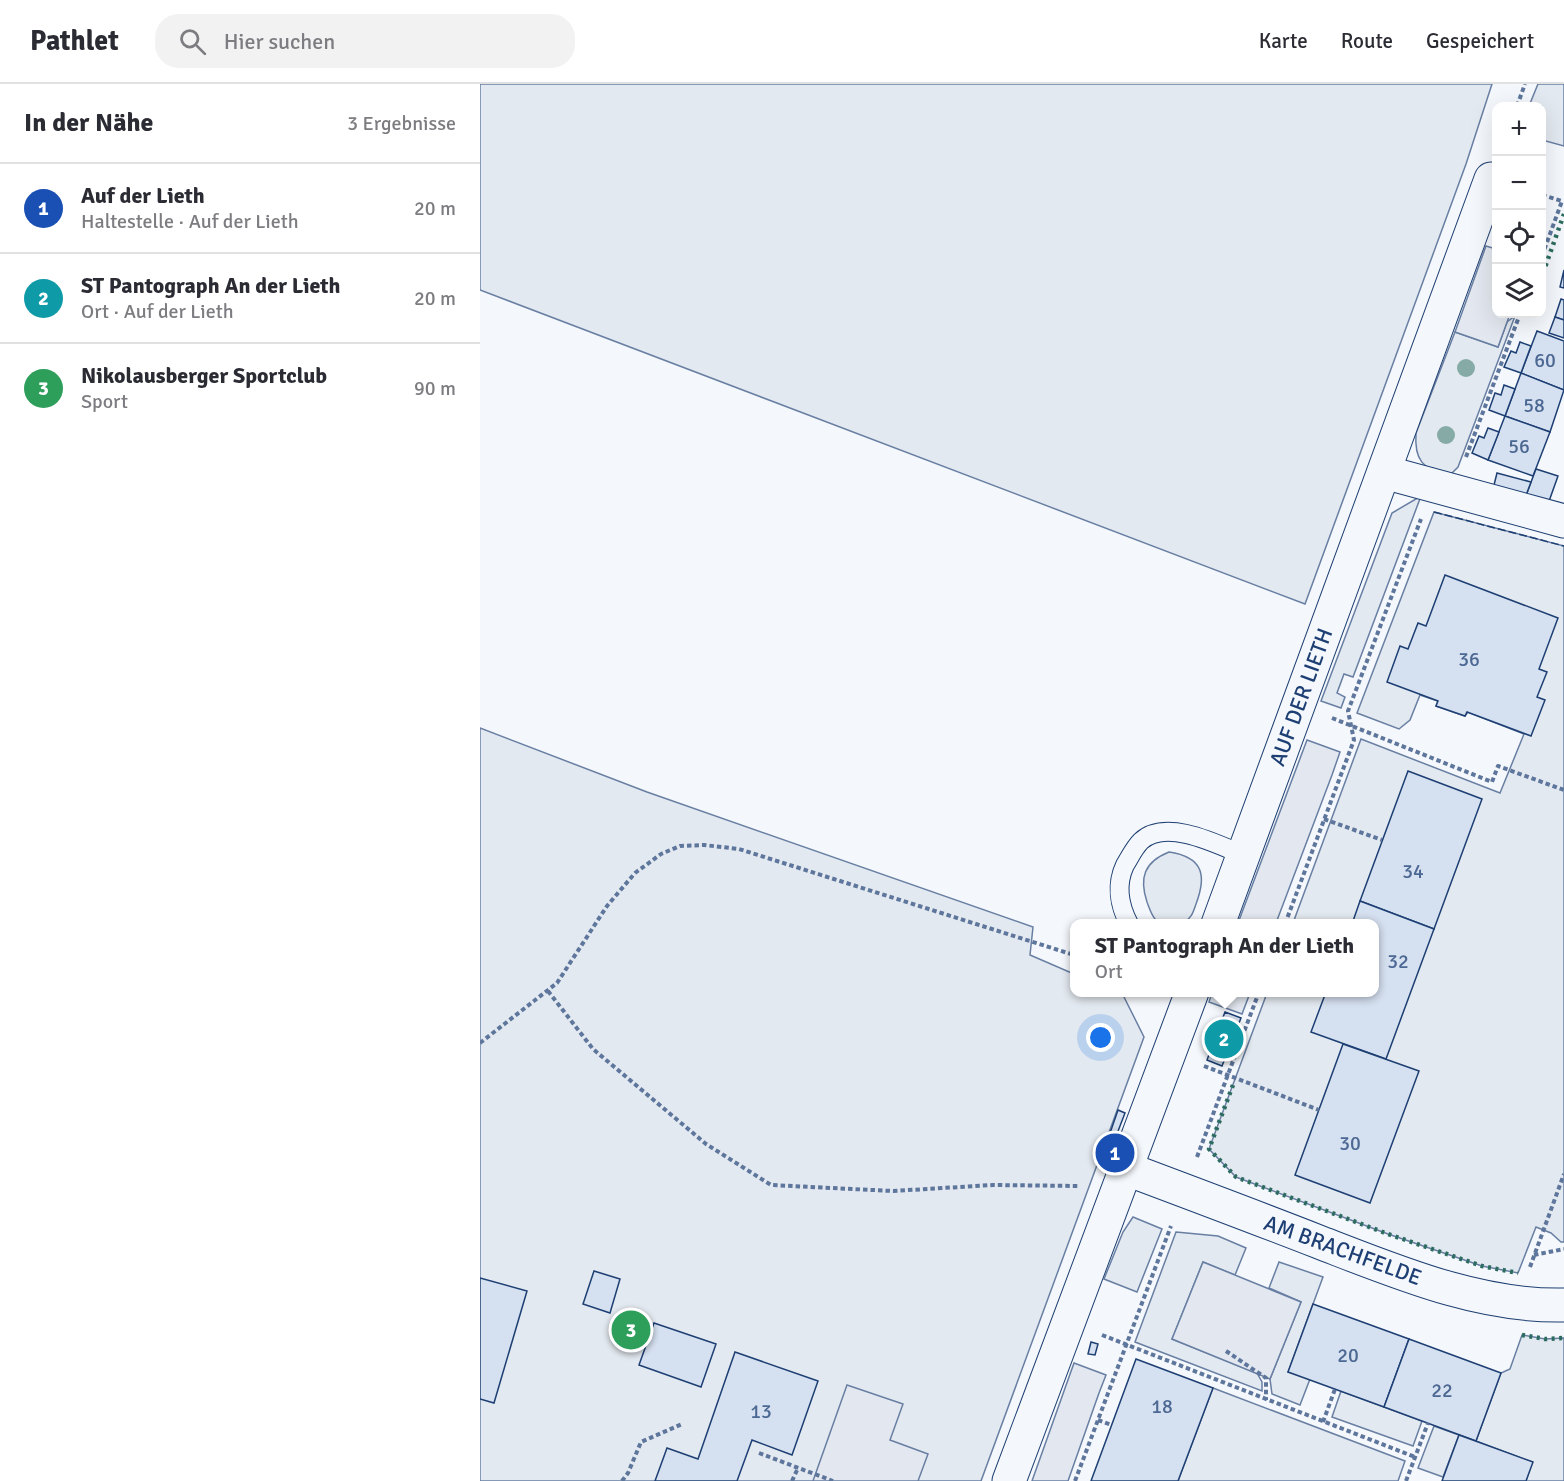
<!DOCTYPE html>
<html lang="de">
<head>
<meta charset="utf-8">
<style>
  body { margin:0; font-family:Signika,sans-serif; background:#f2f2f3; color:#2b2b33 }
  .controls { position:absolute; right:18px; top:18px; display:grid; overflow:hidden; border-radius:12px; box-shadow:0 6px 24px #0002 }
  .controls button { width:54px; height:54px; display:grid; place-items:center; padding:0; border:0; border-bottom:2px solid #e1e1e2; background:#fff; color:#2b2b33; font:30px sans-serif }
  .you { position:absolute; left:621px; top:954px; width:21px; height:21px; margin:-15px; border:4px solid #fff; border-radius:50%; background:#1a73e8; box-shadow:0 0 0 9px #1a73e833 }
  .badge { display:grid; place-items:center; width:39px; height:39px; border-radius:50%; background:#c62828; color:#fff; font-size:20px; font-weight:700 }
  .pin { position:absolute; translate:-50% -50%; border:3px solid #fff; box-shadow:0 2px 6px #0006 }
  .popup { position:absolute; left:590px; top:835px; width:309px; height:78px; box-sizing:border-box; display:grid; place-content:center; border-radius:12px; background:#fff; filter:drop-shadow(0 2px 4px #0005); font-size:20px; white-space:nowrap; color:#7c7c81 }
  .popup b { font-size:22px; color:#2b2b33 }
  .popup::after { content:''; position:absolute; left:50%; top:100%; margin-left:-12px; border:12px solid transparent; border-top-color:#fff }
  .list { margin:0; padding:0; list-style:none }
  h2 { display:flex; justify-content:space-between; align-items:center; height:78px; margin:0; padding:0 24px; font-size:26px }
  h2 small { font-size:20px; font-weight:400; color:#7c7c81 }
  .list li { display:grid; grid-template-columns:39px 1fr auto; gap:18px; align-items:center; box-sizing:border-box; height:90px; padding:0 24px; border-top:2px solid #e1e1e2 }
  .list b { display:block; font-size:22px; white-space:nowrap }
  .list p { margin:0; font-size:20px; white-space:nowrap; color:#7c7c81 }
  .list em { font-size:20px; font-style:normal; color:#7c7c81 }
  .icon { flex:none; width:33px; height:33px; fill:none; stroke:currentColor; stroke-width:2; stroke-linecap:round; stroke-linejoin:round }
  .map { position:relative; flex:none; width:1084px; height:1397px; overflow:hidden }
  header { display:flex; align-items:center; gap:36px; box-sizing:border-box; height:84px; padding:0 30px; background:#fff; border-bottom:2px solid #e1e1e2 }
  header strong { font-size:28px }
  nav { display:flex; gap:33px; margin-inline-start:auto; font-size:21px }
  .search { width:420px; height:54px; background:#f2f2f3; display:flex; align-items:center; gap:15px; box-sizing:border-box; padding:0 21px; border-radius:24px; color:#7c7c81; font-size:22px }
  main { display:flex }
  aside { flex:1; background:#fff }
  .map>svg:first-child { display:block }
  .green { fill:#e3e9f0; stroke:#687fa3; stroke-width:1.5 }
  .parking { fill:#e3e8f0; stroke:#687fa3; stroke-width:1.5 }
  .building { fill:#d5e0f0; stroke:#1d3f73; stroke-width:1.5 }
  .lines { fill:none; stroke-linecap:round; stroke-linejoin:round }
  .service-casing { stroke:#1d3f73; stroke-width:20 }
  .minor-casing { stroke:#1d3f73; stroke-width:35 }
  .path { stroke:#5e769c; stroke-width:4; stroke-dasharray:4.5 3; stroke-linecap:butt }
  .service { stroke:#f4f7fb; stroke-width:18 }
  .minor { stroke:#f4f7fb; stroke-width:33 }
  .hedge { stroke:#2c6c60; stroke-width:4.5; stroke-dasharray:3 4.5; stroke-linecap:butt }
  .fence { stroke:#1d3f73; stroke-width:1.5; stroke-dasharray:8 3; stroke-linecap:butt }
  .tree { fill:#86aba6 }
  .labels { text-anchor:middle; dominant-baseline:central; stroke-width:4.5; stroke-linejoin:round; paint-order:stroke }
  .number-label { font-size:20px; fill:#4b6792 }
  .street-label { font-size:22px; fill:#1d3f73; stroke:#f4f7fb }
</style>
</head>
<body>
<header>
<strong>Pathlet</strong>
<div class="search"><svg class="icon" aria-label="search" viewBox="0 0 24 24"><circle cx="10" cy="10" r="6"/><path d="M15 15l6 6"/></svg>Hier suchen</div>
<nav><a>Karte</a><a>Route</a><a>Gespeichert</a></nav>
</header>
<main>
<aside>
<h2>In der Nähe<small>3 Ergebnisse</small></h2>
<ul class="list">
<li><span class="badge" style="background:#1a4fb4">1</span><div><b>Auf der Lieth</b><p>Haltestelle · Auf der Lieth</p></div><em>20 m</em></li>
<li><span class="badge" style="background:#0f9aa8">2</span><div><b>ST Pantograph An der Lieth</b><p>Ort · Auf der Lieth</p></div><em>20 m</em></li>
<li><span class="badge" style="background:#2e9e5b">3</span><div><b>Nikolausberger Sportclub</b><p>Sport</p></div><em>90 m</em></li>
</ul>
</aside>
<div class="map">
<svg width="1084" height="1397" viewBox="0 0 1084 1397">
  <rect width="100%" height="100%" fill="#f4f7fb"/>
  <g class="green">
    <path d="M 0,0 L 1012,0 L 986,80 L 825,520 L 0,206 Z"/>
    <path d="M 1058,0 L 1084,0 L 1084,62 L 1062,56 L 1062,22 L 1049,22 Z"/>
    <path d="M 1035,232 L 978,383 L 968,393 C 943,384 934,377 936,349 L 975,248 L 1018,263 L 1027,238 Z"/>
    <path d="M 941,412 L 873,593 L 864,590 L 857,609 L 865,613 L 861,624 L 841,617 L 912,429 Z"/>
    <path d="M 954,428 L 1084,462 L 1084,1158 L 1081,1158 L 1071,1149 L 1056,1143 L 1038,1189 L 1002,1182 L 908,1150 L 756,1093 L 729,1065 L 787,909 L 894,908 L 894,840 L 813,839 L 881,655 L 1020,709 L 1044,650 L 988,628 L 985,632 L 956,622 L 958,617 L 940,611 L 930,636 L 919,645 L 877,629 Z"/>
    <path d="M 0,644 L 167,708 L 553,843 L 550,871 L 594,890 L 594,908 L 637,909 L 643,911 L 664,953 L 501,1397 L 0,1397 Z"/>
    <path d="M 689,768 C 723,773 727,791 716,820 C 713,829 711,835 703,839 C 694,840 682,841 675,835 C 671,830 669,823 667,818 C 659,794 664,778 689,768 Z"/>
    <path d="M 653,1133 L 682,1145 L 657,1208 L 624,1195 L 643,1148 Z"/>
    <path d="M 696,1148 L 738,1152 L 766,1164 L 755,1191 L 723,1178 L 692,1255 L 777,1289 L 782,1298 L 782,1307 L 655,1258 Z"/>
    <path d="M 799,1178 L 843,1193 L 808,1288 L 830,1295 L 820,1321 L 792,1310 L 790,1295 L 821,1218 L 789,1204 Z"/>
    <path d="M 1042,1251 L 1065,1255 L 1084,1254 L 1084,1397 L 1046,1397 L 1052,1378 L 996,1357 L 1021,1289 L 1030,1285 Z"/>
    <path d="M 733,1304 L 925,1377 L 918,1397 L 698,1397 Z"/>
    <path d="M 861,1307 L 942,1337 L 933,1362 L 852,1333 Z"/>
    <path d="M 954,1342 L 979,1351 L 963,1393 L 938,1384 Z"/>
  </g>
  <g class="parking">
    <path d="M 1006,162 L 1016,165 L 1017,230 L 1030,230 L 1018,263 L 975,248 Z"/>
    <path d="M 827,656 L 860,668 L 852,691 L 796,839 L 758,839 Z"/>
    <path d="M 732,909 L 732,908 L 770,909 L 762,930 L 729,918 Z"/>
    <path d="M 723,1178 L 821,1218 L 790,1295 L 692,1255 Z"/>
    <path d="M 594,1279 L 626,1291 L 619,1309 L 588,1397 L 552,1397 Z"/>
    <path d="M 367,1301 L 423,1320 L 410,1356 L 448,1370 L 438,1397 L 333,1397 Z"/>
  </g>
  <g class="building">
    <path d="M 1084,186 L 1084,204 L 1080,203 Z"/>
    <path d="M 1081,215 L 1084,216 L 1084,236 L 1075,233 Z"/>
    <path d="M 1075,233 L 1084,236 L 1084,254 L 1069,249 Z"/>
    <path d="M 1057,247 L 1084,257 L 1084,306 L 1041,289 Z"/>
    <path d="M 1040,258 L 1051,262 L 1041,289 L 1024,283 L 1031,267 L 1036,269 Z"/>
    <path d="M 1041,289 L 1084,306 L 1070,348 L 1025,332 Z"/>
    <path d="M 1024,301 L 1035,305 L 1025,332 L 1009,326 L 1015,309 L 1021,311 Z"/>
    <path d="M 1025,332 L 1070,348 L 1053,392 L 1008,376 Z"/>
    <path d="M 1008,344 L 1019,348 L 1008,376 L 992,369 L 999,352 L 1004,354 Z"/>
    <path d="M 1056,385 L 1078,392 L 1068,420 L 1045,414 Z"/>
    <path d="M 1017,389 L 1051,398 L 1045,414 L 1013,405 Z"/>
    <path d="M 965,491 L 1078,534 L 1059,585 L 1067,588 L 1057,613 L 1065,616 L 1051,652 L 987,628 L 985,632 L 956,622 L 958,617 L 907,598 L 920,562 L 928,565 L 938,539 L 946,542 Z"/>
    <path d="M 928,687 L 1002,715 L 954,845 L 880,817 Z"/>
    <path d="M 880,817 L 954,845 L 906,975 L 831,948 L 846,908 L 894,908 L 894,840 L 872,840 Z"/>
    <path d="M 745,928 L 761,934 L 742,982 L 727,976 Z"/>
    <path d="M 863,960 L 939,987 L 890,1119 L 815,1091 Z"/>
    <path d="M 638,1026 L 645,1029 L 635,1055 L 629,1052 Z"/>
    <path d="M 114,1187 L 140,1195 L 130,1229 L 103,1220 Z"/>
    <path d="M 0,1194 L 47,1207 L 14,1319 L 0,1315 Z"/>
    <path d="M 833,1220 L 929,1255 L 904,1323 L 808,1288 Z"/>
    <path d="M 174,1239 L 236,1260 L 221,1303 L 159,1281 Z"/>
    <path d="M 929,1255 L 1021,1289 L 996,1357 L 904,1323 Z"/>
    <path d="M 611,1258 L 618,1260 L 615,1271 L 608,1270 Z"/>
    <path d="M 255,1268 L 338,1297 L 312,1371 L 272,1356 L 257,1397 L 175,1397 L 187,1364 L 218,1375 Z"/>
    <path d="M 656,1275 L 733,1304 L 698,1397 L 611,1397 Z"/>
    <path d="M 979,1351 L 1053,1378 L 1046,1397 L 962,1397 Z"/>
  </g>
  <g class="lines">
    <defs>
      <path id="service" d="M 649,840 C 639,821 636,800 645,781 C 650,773 654,764 661,757 C 686,734 737,760 763,771"/>
      <g id="minor">
        <path d="M 904,388 L 1084,437"/>
        <path d="M 738,840 L 1011,95"/>
        <path d="M 647,1085 C 711,1109 775,1133 839,1158 C 917,1188 999,1223 1084,1221"/>
        <path d="M 529,1397 L 712,908"/>
      </g>
    </defs>
    <use href="#service" class="service-casing"/>
    <use href="#minor" class="minor-casing"/>
    <g class="path">
      <path d="M 1037,22 L 1045,0"/>
      <path d="M 1062,111 L 1082,117 L 1062,172"/>
      <path d="M 986,373 L 1040,230"/>
      <path d="M 852,634 L 1012,698 L 1018,682 L 1084,706"/>
      <path d="M 844,735 L 902,756"/>
      <path d="M 805,840 L 874,656 L 868,627 L 941,435"/>
      <path d="M 68,907 L 113,965 L 226,1060 L 291,1101 L 413,1107 L 513,1101 L 600,1102"/>
      <path d="M 0,959 L 77,899 L 127,822 L 155,789 L 181,770 L 200,762 L 224,761 L 259,765 L 594,871"/>
      <path d="M 724,982 L 839,1026"/>
      <path d="M 717,1073 L 779,908"/>
      <path d="M 1054,1171 L 1084,1165"/>
      <path d="M 1050,1183 L 1084,1090"/>
      <path d="M 622,1251 L 935,1373"/>
      <path d="M 746,1267 L 786,1294 L 786,1316"/>
      <path d="M 618,1336 L 632,1341"/>
      <path d="M 843,1338 L 855,1305"/>
      <path d="M 279,1369 L 353,1397"/>
      <path d="M 142,1397 L 148,1389 L 161,1358 L 202,1340"/>
      <path d="M 312,1397 L 318,1384"/>
      <path d="M 595,1397 L 691,1142"/>
      <path d="M 926,1397 L 948,1339"/>
    </g>
    <use href="#service" class="service"/>
    <use href="#minor" class="minor"/>
    <g class="hedge">
      <path d="M 1063,189 L 1084,130"/>
      <path d="M 753,1001 L 729,1065 L 756,1093 L 908,1150 L 1002,1182 L 1038,1189"/>
      <path d="M 1042,1251 L 1065,1255 L 1084,1254"/>
    </g>
    <path class="fence" d="M 954,428 L 1084,462"/>
  </g>
  <g class="tree">
    <circle cx="986" cy="284" r="9"/>
    <circle cx="966" cy="351" r="9"/>
  </g>
  <g class="labels">
    <g class="number-label">
      <text x="1065" y="276">60</text>
      <text x="1054" y="321">58</text>
      <text x="1039" y="362">56</text>
      <text x="989" y="575">36</text>
      <text x="933" y="787">34</text>
      <text x="918" y="877">32</text>
      <text x="870" y="1059">30</text>
      <text x="868" y="1271">20</text>
      <text x="962" y="1306">22</text>
      <text x="682" y="1322">18</text>
      <text x="281" y="1327">13</text>
    </g>
    <g class="street-label">
      <text transform="translate(821 613) rotate(-70)">AUF DER LIETH</text>
      <text transform="translate(863 1166) rotate(20)">AM BRACHFELDE</text>
    </g>
  </g>
</svg>
<div class="controls">
<button>+</button>
<button>−</button>
<button><svg class="icon" aria-label="locate" viewBox="0 0 24 24"><circle cx="12" cy="12" r="6"/><path d="M12 2v4M12 18v4M2 12h4M18 12h4"/></svg></button>
<button><svg class="icon" aria-label="layers" viewBox="0 0 24 24"><path d="M12 4l9 5-9 5-9-5zM3 14l9 5 9-5"/></svg></button>
</div>
<div class="you"></div>
<div class="pin badge" style="left:635px;top:1069px;background:#1a4fb4">1</div>
<div class="pin badge" style="left:744px;top:955px;background:#0f9aa8">2</div>
<div class="popup"><b>ST Pantograph An der Lieth</b>Ort</div>
<div class="pin badge" style="left:151px;top:1246px;background:#2e9e5b">3</div>
</div>
</main>
</body>
</html>
